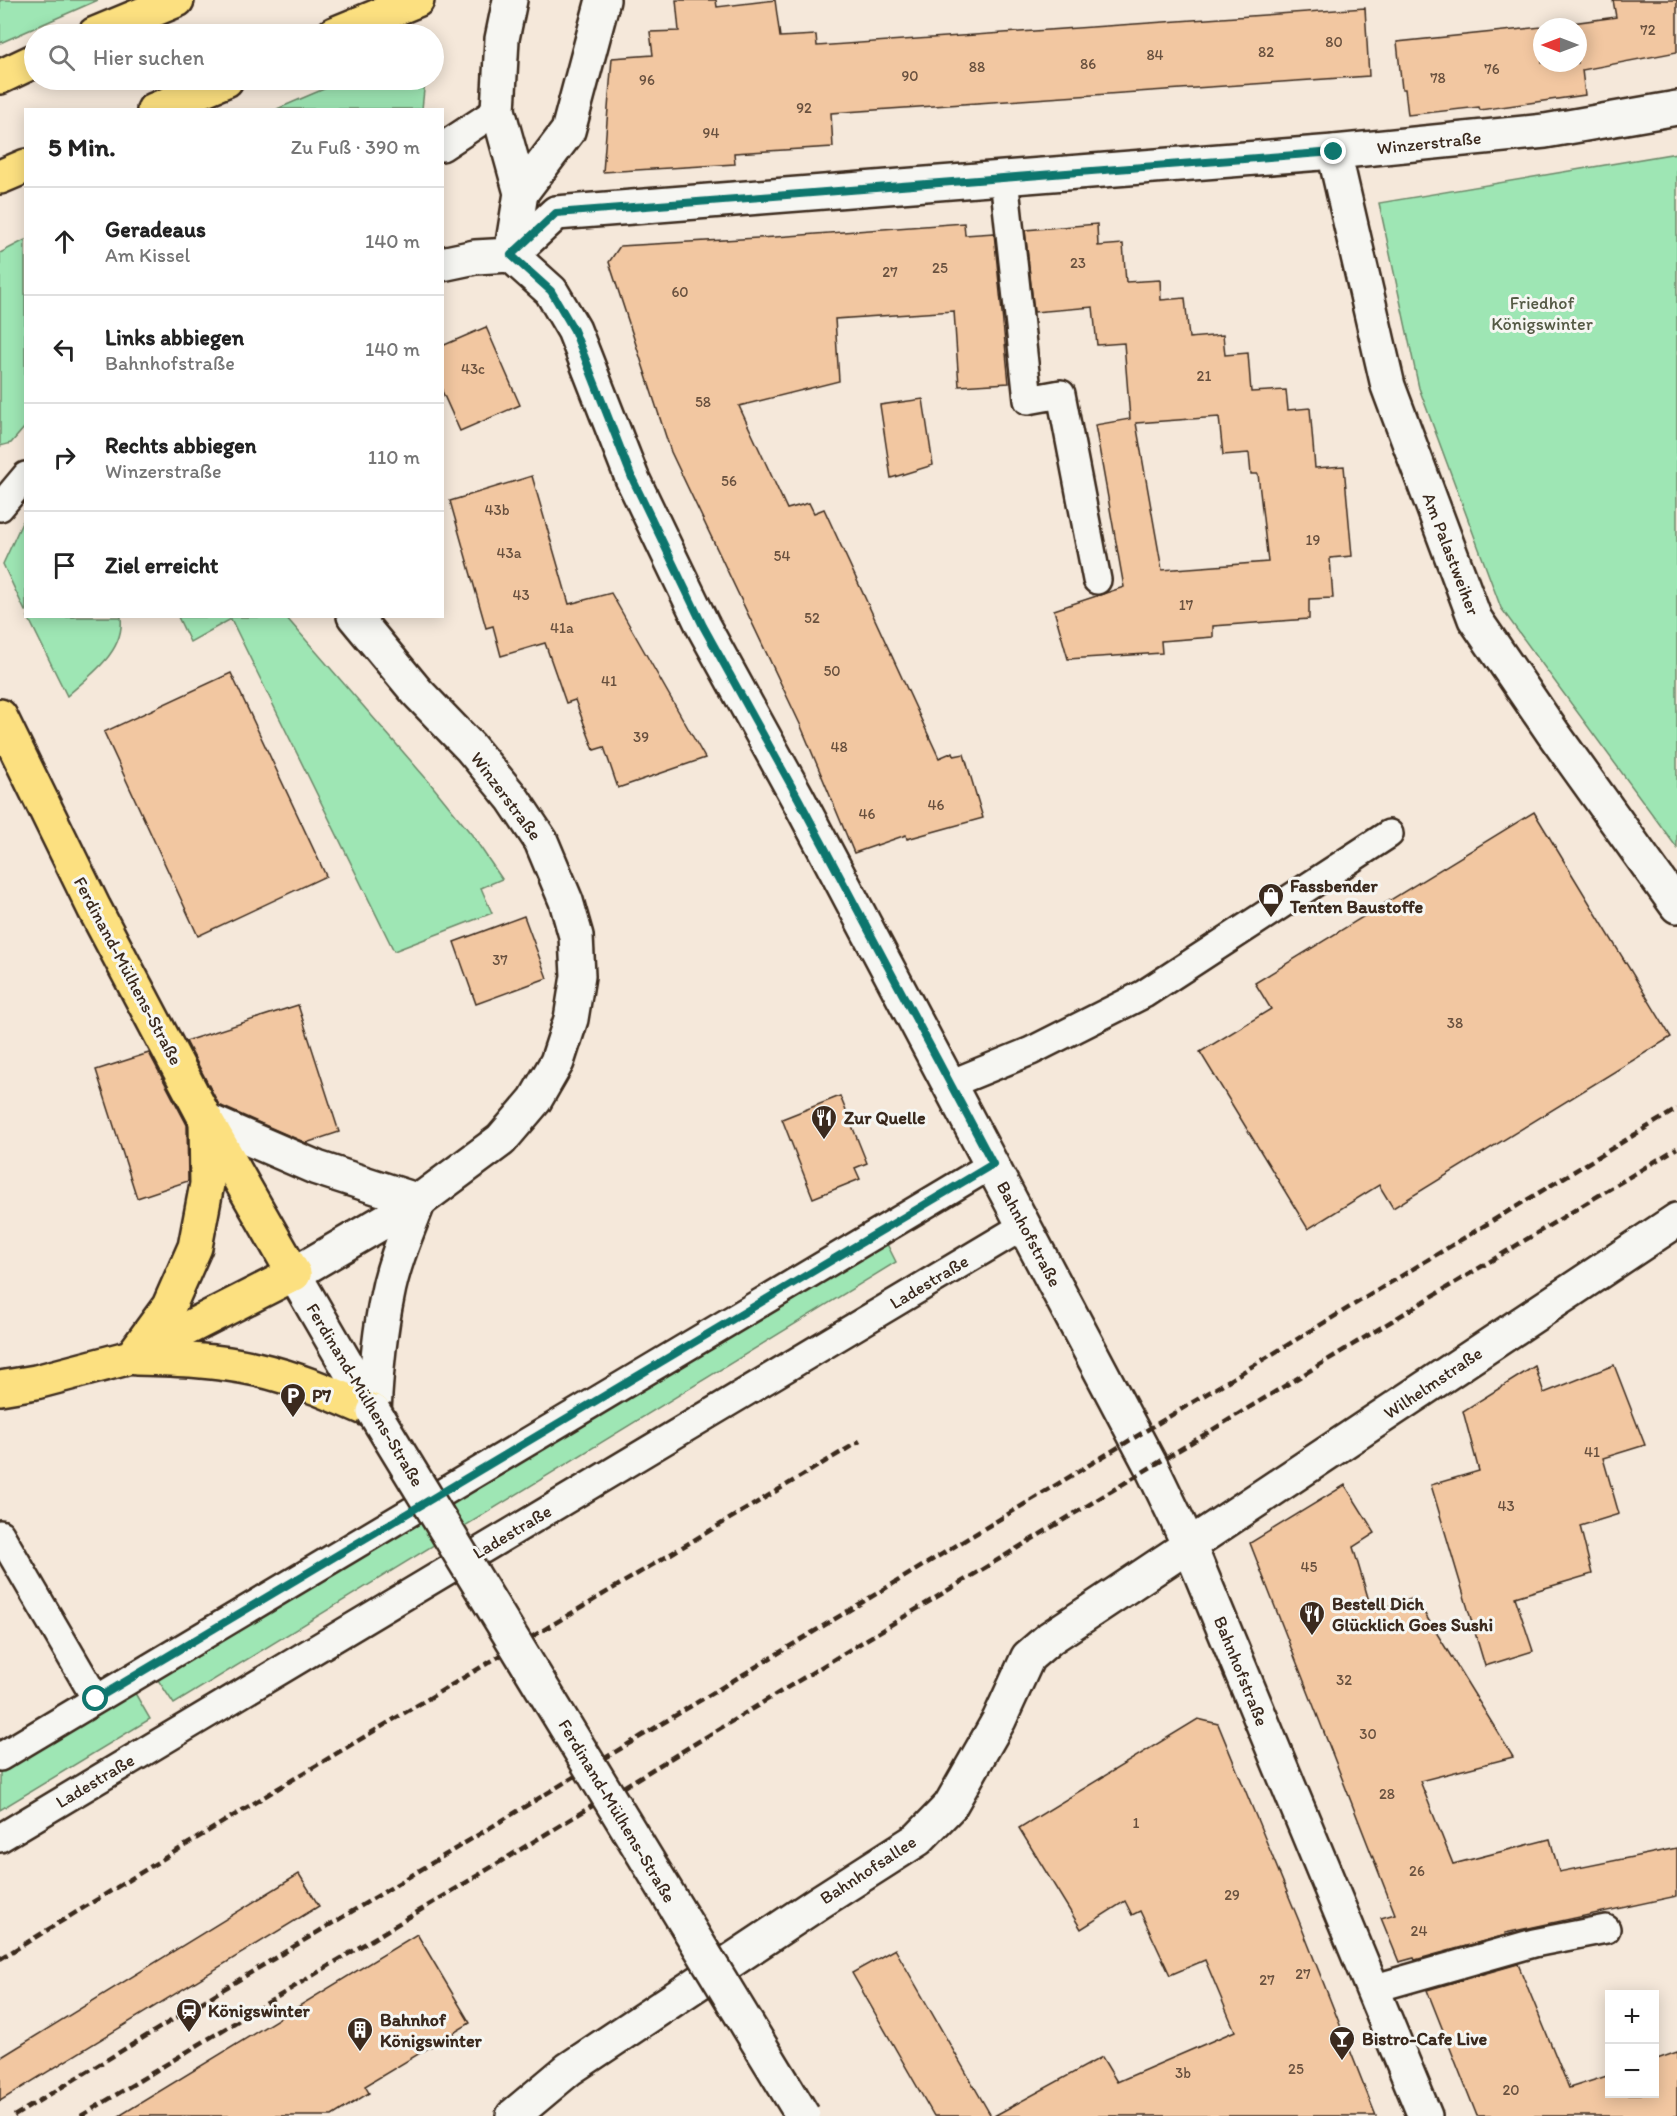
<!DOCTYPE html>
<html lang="de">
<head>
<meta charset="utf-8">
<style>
  body { margin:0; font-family:Itim,sans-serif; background:#f2f2f2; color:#222 }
  .controls { position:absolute; right:18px; bottom:18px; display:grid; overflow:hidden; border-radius:0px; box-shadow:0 3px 15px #0003 }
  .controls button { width:54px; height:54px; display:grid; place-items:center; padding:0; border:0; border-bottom:2px solid #e0e0e0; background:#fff; color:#222; font:30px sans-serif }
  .compass { position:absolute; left:1533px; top:18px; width:54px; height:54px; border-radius:50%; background:#fff; box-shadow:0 3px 15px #0003; rotate:270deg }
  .stop { position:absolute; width:18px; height:18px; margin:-14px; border:4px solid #0f766e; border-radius:50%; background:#fff }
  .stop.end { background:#0f766e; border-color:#fff; box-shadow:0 2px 6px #0008 }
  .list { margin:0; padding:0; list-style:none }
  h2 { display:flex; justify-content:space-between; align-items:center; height:78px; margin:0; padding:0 24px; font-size:26px }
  h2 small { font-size:20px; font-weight:400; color:#767676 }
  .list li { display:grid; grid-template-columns:39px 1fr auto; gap:18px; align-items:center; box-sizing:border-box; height:108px; padding:0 24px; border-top:2px solid #e0e0e0 }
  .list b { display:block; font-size:22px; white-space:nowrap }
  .list p { margin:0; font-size:20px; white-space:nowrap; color:#767676 }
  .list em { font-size:20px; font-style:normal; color:#767676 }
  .icon { flex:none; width:33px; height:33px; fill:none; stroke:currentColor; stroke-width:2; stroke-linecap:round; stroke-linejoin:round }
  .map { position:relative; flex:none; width:1677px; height:2116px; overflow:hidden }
  .search { position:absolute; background:#fff; box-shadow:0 3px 15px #0003; left:24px; top:24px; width:420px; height:66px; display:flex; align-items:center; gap:15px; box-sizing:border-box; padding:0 21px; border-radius:33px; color:#767676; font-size:22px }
  .panel { position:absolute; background:#fff; box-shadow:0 3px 15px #0003; left:24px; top:108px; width:420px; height:510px; border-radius:0px }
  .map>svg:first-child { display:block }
  .green { fill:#9ee6b4; stroke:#6c8869; stroke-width:1.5 }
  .building { fill:#f2c7a1; stroke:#3b2a1e; stroke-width:1.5; fill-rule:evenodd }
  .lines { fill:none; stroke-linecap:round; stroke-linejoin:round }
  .service-casing { stroke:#3b2a1e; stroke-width:32 }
  .minor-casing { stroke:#3b2a1e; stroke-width:38 }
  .tertiary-casing { stroke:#3b2a1e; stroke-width:38 }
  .secondary-casing { stroke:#3b2a1e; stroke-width:38 }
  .primary-casing { stroke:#3b2a1e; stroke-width:38 }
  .trunk-casing { stroke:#3b2a1e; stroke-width:38 }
  .service { stroke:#f6f6f2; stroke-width:27 }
  .minor { stroke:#f6f6f2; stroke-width:33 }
  .tertiary { stroke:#f6f6f2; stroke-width:33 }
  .secondary { stroke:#f6f6f2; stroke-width:33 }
  .primary { stroke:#fce080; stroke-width:33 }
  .trunk { stroke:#fce080; stroke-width:33 }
  .rail { stroke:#3b2a1e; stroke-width:4.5; stroke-dasharray:9 4.5; stroke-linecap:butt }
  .secondary-bridge-casing { stroke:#3b2a1e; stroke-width:38; stroke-linecap:butt }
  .secondary-bridge { stroke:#f6f6f2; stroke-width:33 }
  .route { stroke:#0f766e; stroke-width:8 }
  .labels { text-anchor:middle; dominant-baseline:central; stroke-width:6; stroke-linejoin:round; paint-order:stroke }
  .number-label { font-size:15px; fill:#69513f }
  .street-label { font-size:18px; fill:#3b2a1e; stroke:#f6f6f2 }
  .park-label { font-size:18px; fill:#545944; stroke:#f6f6f2 }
  .poi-label { font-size:18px; font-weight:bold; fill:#3b2a1e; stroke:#f6f6f2; text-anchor:start }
</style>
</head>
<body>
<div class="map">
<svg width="1677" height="2116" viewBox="0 0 1677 2116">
  <rect width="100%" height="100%" fill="#f5e8da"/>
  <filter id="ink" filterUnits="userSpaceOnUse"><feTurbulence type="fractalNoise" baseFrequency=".0167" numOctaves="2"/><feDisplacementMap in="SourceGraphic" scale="12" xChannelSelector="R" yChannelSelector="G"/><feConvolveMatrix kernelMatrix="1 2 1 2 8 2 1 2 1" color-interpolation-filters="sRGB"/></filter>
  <g filter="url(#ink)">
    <g class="green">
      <path d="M 0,0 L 98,0 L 0,43 Z"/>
      <path d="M 345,80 L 425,80 L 422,109 L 277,109 Z"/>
      <path d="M 1677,153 L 1677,848 L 1501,608 L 1419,388 L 1379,203 Z"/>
      <path d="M 25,240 L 25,427 L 11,443 L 0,446 L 0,253 Z"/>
      <path d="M 25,516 L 26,611 L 25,611 L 3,564 Z"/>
      <path d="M 28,617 L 121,617 C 125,652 90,675 67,696 Z"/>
      <path d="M 178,617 L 286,617 L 430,783 L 472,835 L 502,879 L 481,888 L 492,913 L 394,951 L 231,619 L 190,642 Z"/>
      <path d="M 887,1244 L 896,1262 L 174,1704 L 154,1674 Z"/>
      <path d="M 132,1688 L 150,1719 L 0,1810 L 0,1768 Z"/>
    </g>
    <g class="building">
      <path d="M 676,0 L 716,0 L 717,7 L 775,0 L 780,37 L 816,35 L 817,46 L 1365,8 L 1369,76 L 831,113 L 833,147 L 734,153 L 735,164 L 603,172 L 612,58 L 653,55 L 650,32 L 679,31 Z"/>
      <path d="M 1613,0 L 1677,0 L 1677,52 L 1582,70 L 1585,95 L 1480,110 L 1479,107 L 1408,115 L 1405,89 L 1402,89 L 1397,42 L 1542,27 L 1542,63 L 1578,63 L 1578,27 L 1542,27 L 1616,17 Z"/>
      <path d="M 964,223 L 965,235 L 994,233 L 1009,383 L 959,386 L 954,311 L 835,319 L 839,381 L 739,406 L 787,509 L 809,503 L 814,513 L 824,509 L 939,758 L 953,752 L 954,756 L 964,754 L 983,818 L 907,839 L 906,835 L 854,853 L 800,724 L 671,452 L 609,262 L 620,246 L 775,237 Z"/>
      <path d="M 1097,224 L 1098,246 L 1123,244 L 1126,282 L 1160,280 L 1161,300 L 1185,298 L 1189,338 L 1223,335 L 1225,355 L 1248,353 L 1251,392 L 1286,390 L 1288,410 L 1310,408 L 1315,468 L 1344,466 L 1352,556 L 1330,558 L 1333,598 L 1309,599 L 1309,619 L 1213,626 L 1213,637 L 1161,641 L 1162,653 L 1068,659 L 1054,610 L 1124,587 L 1095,425 L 1130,419 L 1124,343 L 1097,345 L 1093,307 L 1034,312 L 1025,230 ZM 1219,417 L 1223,455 L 1249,453 L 1251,474 L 1258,474 L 1268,562 L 1162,570 L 1136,423 Z"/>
      <path d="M 486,327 L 520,405 L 460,431 L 442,391 L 442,346 Z"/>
      <path d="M 923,399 L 933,465 L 891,478 L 880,405 Z"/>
      <path d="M 532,476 L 569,604 L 611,593 L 705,758 L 618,788 L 604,747 L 594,750 L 575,700 L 566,703 L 545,643 L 501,656 L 493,626 L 486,628 L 450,501 Z"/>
      <path d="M 231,673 L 326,876 L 198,936 L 104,732 Z"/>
      <path d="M 1534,812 L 1671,1037 L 1393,1208 L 1379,1185 L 1308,1229 L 1200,1052 L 1271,1009 L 1255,983 Z"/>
      <path d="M 524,916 L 547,978 L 476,1004 L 454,942 Z"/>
      <path d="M 298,1005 L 339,1132 L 306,1143 L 219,1105 L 186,1041 Z"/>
      <path d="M 149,1053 L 187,1125 L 188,1181 L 137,1198 L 96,1070 Z"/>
      <path d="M 840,1096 L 867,1163 L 855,1168 L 860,1179 L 813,1198 L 782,1119 Z"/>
      <path d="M 1614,1365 L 1645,1445 L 1603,1458 L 1619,1514 L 1580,1526 L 1592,1574 L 1515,1597 L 1533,1651 L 1485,1666 L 1431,1485 L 1479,1471 L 1463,1411 L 1535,1366 L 1544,1393 Z"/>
      <path d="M 1345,1485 L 1375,1533 L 1353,1547 L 1372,1611 L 1415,1598 L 1513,1757 L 1420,1781 L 1453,1864 L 1550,1839 L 1559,1872 L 1677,1848 L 1677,1896 L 1505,1933 L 1506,1935 L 1415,1960 L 1414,1958 L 1399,1962 L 1381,1918 L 1395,1914 L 1250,1543 Z"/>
      <path d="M 1198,1719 L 1218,1724 L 1299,1921 L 1376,2116 L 994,2116 L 1102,2057 L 1117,2082 L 1235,2031 L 1205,1960 L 1170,1975 L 1140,1911 L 1132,1915 L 1125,1901 L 1081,1929 L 1019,1828 Z"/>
      <path d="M 299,1874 L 319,1906 L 0,2101 L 0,2058 Z"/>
      <path d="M 417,1934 L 470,2023 L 365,2086 L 369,2093 L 332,2116 L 119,2116 Z"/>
      <path d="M 895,1949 L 991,2116 L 934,2116 L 852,1973 Z"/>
      <path d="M 1518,1964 L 1569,2088 L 1610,2075 L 1610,2094 L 1654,2094 L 1654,2060 L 1677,2052 L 1677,2116 L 1477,2116 L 1427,1990 Z"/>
    </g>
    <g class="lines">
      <defs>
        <g id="service">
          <path d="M 442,147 L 498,110"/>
          <path d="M 1004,178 L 1028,400 L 1061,394 L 1097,580"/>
          <path d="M 0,507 L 26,476"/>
          <path d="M 950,1084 L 1031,1051 L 1144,994 L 1389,834"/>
          <path d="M 0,1534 L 96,1699"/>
          <path d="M 0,1757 L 993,1164"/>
          <path d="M 0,1838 L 1025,1225"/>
          <path d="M 1372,1989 L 1534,1943 L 1606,1929"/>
        </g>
        <g id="minor">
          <path d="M 510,0 L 502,39 L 498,110 L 521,193 L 511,255"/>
          <path d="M 1334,152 L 1388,386 L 1475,619 L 1553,733 L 1677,906"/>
          <path d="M 521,193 L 568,131 L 603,0"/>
          <path d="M 511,255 L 556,213 L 1334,152 L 1545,131 L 1677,108"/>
        </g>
        <g id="tertiary">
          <path d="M 442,264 L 475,257 L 511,255 L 551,291 L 574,330 L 632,478 L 703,626 L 797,797 L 1151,1466 L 1189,1545 L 1425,2116"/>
          <path d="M 206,1120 L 317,1168 L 419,1201"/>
          <path d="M 294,1274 L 419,1201 L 501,1140 L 535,1100 L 557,1062 L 571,1019 L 578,976 L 576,936 L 566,901 L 541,841 L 513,799 L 470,747 L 417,692 L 354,616"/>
          <path d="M 374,1412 C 376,1373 379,1335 387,1297 C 393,1264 407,1232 419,1201"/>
          <path d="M 513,2116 L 569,2069 L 818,1903 L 918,1839 L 950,1806 L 999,1720 L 1028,1657 L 1050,1638 L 1677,1220"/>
        </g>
        <path id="secondary" d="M 294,1274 L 374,1412"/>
        <path id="primary" d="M 0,716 L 94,908 L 206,1120 L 294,1274"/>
        <g id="trunk">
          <path d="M 95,34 L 177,0"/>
          <path d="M 334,34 L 417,0"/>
          <path d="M 0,77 L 34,61"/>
          <path d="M 154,110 L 226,80"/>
          <path d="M 0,177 L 26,166"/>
          <path d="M 136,1351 L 169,1306 L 195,1247 L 207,1184 L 206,1120"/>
          <path d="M 136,1358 C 176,1359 216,1360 256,1369 C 297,1378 335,1395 374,1412"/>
          <path d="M 0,1388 L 36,1382 L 131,1357 L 294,1274"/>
        </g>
      </defs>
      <use href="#service" class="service-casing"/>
      <use href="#minor" class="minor-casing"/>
      <use href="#tertiary" class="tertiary-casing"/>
      <use href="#secondary" class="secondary-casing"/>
      <use href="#primary" class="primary-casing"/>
      <use href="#trunk" class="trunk-casing"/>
      <use href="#service" class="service"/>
      <use href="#minor" class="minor"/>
      <use href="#tertiary" class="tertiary"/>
      <use href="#secondary" class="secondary"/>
      <use href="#primary" class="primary"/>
      <use href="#trunk" class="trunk"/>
      <g class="rail">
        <path d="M 0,1959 L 277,1789 L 860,1441"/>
        <path d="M 14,2116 L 1677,1109"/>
        <path d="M 81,2116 L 1677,1148"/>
      </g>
      <defs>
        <path id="secondary-bridge" d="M 374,1412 L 803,2116"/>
      </defs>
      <use href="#secondary-bridge" class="secondary-bridge-casing"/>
      <use href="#secondary-bridge" class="secondary-bridge"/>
    </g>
  </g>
  <g class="lines" filter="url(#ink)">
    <path class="route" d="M 96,1699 L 993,1164 L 797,796 L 703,626 L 632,478 L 574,330 L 551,291 L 511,255 L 556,213 L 1334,152"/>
  </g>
  <defs>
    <symbol id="shop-pin" viewBox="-11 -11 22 30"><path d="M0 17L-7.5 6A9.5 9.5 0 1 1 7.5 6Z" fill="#3b2a1e" stroke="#f6f6f2"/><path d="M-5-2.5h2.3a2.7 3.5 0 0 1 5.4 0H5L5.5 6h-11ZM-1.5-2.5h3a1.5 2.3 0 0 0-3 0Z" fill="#fff"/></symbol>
    <symbol id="restaurant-pin" viewBox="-11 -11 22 30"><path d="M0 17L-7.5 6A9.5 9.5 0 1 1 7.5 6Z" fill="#3b2a1e" stroke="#f6f6f2"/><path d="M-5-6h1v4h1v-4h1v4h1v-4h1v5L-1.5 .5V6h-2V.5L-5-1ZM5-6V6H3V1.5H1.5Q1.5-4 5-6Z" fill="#fff"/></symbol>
    <symbol id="parking-pin" viewBox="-11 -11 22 30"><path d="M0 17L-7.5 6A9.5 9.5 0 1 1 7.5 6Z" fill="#3b2a1e" stroke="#f6f6f2"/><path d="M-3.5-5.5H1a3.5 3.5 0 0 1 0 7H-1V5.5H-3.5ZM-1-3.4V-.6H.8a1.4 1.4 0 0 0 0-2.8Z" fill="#fff"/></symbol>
    <symbol id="station-pin" viewBox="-11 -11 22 30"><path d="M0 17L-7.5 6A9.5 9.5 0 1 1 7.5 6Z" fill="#3b2a1e" stroke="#f6f6f2"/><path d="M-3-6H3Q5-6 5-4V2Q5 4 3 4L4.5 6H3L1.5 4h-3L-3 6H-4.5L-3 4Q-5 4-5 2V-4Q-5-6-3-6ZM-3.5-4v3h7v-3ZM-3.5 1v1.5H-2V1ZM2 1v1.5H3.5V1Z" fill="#fff"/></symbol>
    <symbol id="building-pin" viewBox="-11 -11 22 30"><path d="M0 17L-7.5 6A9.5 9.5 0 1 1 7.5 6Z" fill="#3b2a1e" stroke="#f6f6f2"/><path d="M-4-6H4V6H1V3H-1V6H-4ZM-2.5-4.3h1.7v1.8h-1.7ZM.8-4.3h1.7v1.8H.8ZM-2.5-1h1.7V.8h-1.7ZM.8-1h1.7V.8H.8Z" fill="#fff"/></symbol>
    <symbol id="bar-pin" viewBox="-11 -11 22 30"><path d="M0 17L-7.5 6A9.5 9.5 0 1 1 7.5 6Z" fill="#3b2a1e" stroke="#f6f6f2"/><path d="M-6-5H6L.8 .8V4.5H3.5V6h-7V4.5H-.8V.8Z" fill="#fff"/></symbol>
  </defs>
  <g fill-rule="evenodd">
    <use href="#shop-pin" x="1256" y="881" width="30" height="40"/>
    <use href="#restaurant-pin" x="809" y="1103" width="30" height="40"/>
    <use href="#parking-pin" x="278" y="1381" width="30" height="40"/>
    <use href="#restaurant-pin" x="1297" y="1599" width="30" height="40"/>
    <use href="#station-pin" x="174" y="1996" width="30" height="40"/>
    <use href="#building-pin" x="345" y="2015" width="30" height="40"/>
    <use href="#bar-pin" x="1327" y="2024" width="30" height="40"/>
  </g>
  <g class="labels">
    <g class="number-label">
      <text x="1648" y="30">72</text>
      <text x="1334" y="42">80</text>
      <text x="1266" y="52">82</text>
      <text x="1155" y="55">84</text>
      <text x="1088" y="64">86</text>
      <text x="977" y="67">88</text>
      <text x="1492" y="69">76</text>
      <text x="910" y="76">90</text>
      <text x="1438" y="78">78</text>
      <text x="647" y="80">96</text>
      <text x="804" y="108">92</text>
      <text x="711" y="133">94</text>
      <text x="1078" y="263">23</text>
      <text x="940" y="268">25</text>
      <text x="890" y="272">27</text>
      <text x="680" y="292">60</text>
      <text x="473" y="369">43c</text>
      <text x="1204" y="376">21</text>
      <text x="703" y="402">58</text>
      <text x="729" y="481">56</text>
      <text x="497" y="510">43b</text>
      <text x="1313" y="540">19</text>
      <text x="509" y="553">43a</text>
      <text x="782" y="556">54</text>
      <text x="521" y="595">43</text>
      <text x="1186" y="605">17</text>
      <text x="812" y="618">52</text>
      <text x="562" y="628">41a</text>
      <text x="832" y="671">50</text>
      <text x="609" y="681">41</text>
      <text x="641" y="737">39</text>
      <text x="839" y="747">48</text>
      <text x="936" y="805">46</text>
      <text x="867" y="814">46</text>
      <text x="500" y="960">37</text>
      <text x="1455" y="1023">38</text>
      <text x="1592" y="1452">41</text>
      <text x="1506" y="1506">43</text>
      <text x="1309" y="1567">45</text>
      <text x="1344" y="1680">32</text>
      <text x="1368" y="1734">30</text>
      <text x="1387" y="1794">28</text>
      <text x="1136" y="1823">1</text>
      <text x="1417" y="1871">26</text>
      <text x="1232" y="1895">29</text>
      <text x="1419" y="1931">24</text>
      <text x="1303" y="1974">27</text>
      <text x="1267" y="1980">27</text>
      <text x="1296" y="2069">25</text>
      <text x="1183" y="2073">3b</text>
      <text x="1511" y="2090">20</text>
    </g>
    <g class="street-label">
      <text transform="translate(1429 143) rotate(-6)">Winzerstraße</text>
      <text transform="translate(1451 554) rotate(69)">Am Palastweiher</text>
      <text transform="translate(506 796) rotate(53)">Winzerstraße</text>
      <text transform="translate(128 971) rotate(62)">Ferdinand-Mülhens-Straße</text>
      <text transform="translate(1029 1234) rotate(62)">Bahnhofstraße</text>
      <text transform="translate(929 1282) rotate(-31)">Ladestraße</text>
      <text transform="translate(1433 1383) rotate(-34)">Wilhelmstraße</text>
      <text transform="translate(365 1395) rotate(59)">Ferdinand-Mülhens-Straße</text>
      <text transform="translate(512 1532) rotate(-31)">Ladestraße</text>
      <text transform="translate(1241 1671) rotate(68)">Bahnhofstraße</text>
      <text transform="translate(95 1781) rotate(-31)">Ladestraße</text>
      <text transform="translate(617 1811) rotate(59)">Ferdinand-Mülhens-Straße</text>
      <text transform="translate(868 1870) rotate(-33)">Bahnhofsallee</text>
    </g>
    <g class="park-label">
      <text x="1542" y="303">Friedhof<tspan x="1542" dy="21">Königswinter</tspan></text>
    </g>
    <g class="poi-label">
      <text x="1290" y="886">Fassbender<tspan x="1290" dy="21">Tenten Baustoffe</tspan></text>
      <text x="844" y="1118">Zur Quelle</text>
      <text x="312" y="1396">P7</text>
      <text x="1332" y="1604">Bestell Dich<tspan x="1332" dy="21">Glücklich Goes Sushi</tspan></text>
      <text x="208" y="2011">Königswinter</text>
      <text x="380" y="2020">Bahnhof<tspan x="380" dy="21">Königswinter</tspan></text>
      <text x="1362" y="2039">Bistro-Cafe Live</text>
    </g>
  </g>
</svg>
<div class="controls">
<button>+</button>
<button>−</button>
</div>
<svg class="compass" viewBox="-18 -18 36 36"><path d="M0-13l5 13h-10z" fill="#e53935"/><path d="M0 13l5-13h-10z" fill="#767676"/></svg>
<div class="stop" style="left:96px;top:1699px"></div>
<div class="stop end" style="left:1334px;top:152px"></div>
<div class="search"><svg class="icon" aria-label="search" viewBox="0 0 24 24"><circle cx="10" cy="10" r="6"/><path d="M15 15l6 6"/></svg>Hier suchen</div>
<section class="panel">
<h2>5 Min.<small>Zu Fuß · 390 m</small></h2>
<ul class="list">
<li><svg class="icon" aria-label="ahead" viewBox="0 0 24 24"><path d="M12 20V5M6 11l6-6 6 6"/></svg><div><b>Geradeaus</b><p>Am Kissel</p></div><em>140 m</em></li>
<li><svg class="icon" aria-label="left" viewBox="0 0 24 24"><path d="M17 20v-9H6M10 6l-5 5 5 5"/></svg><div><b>Links abbiegen</b><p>Bahnhofstraße</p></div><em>140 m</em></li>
<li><svg class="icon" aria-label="right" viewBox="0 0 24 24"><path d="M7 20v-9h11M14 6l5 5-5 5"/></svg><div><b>Rechts abbiegen</b><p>Winzerstraße</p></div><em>110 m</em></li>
<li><svg class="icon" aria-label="arrive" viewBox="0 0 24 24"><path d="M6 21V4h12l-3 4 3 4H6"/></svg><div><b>Ziel erreicht</b></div></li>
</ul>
</section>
</div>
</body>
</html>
